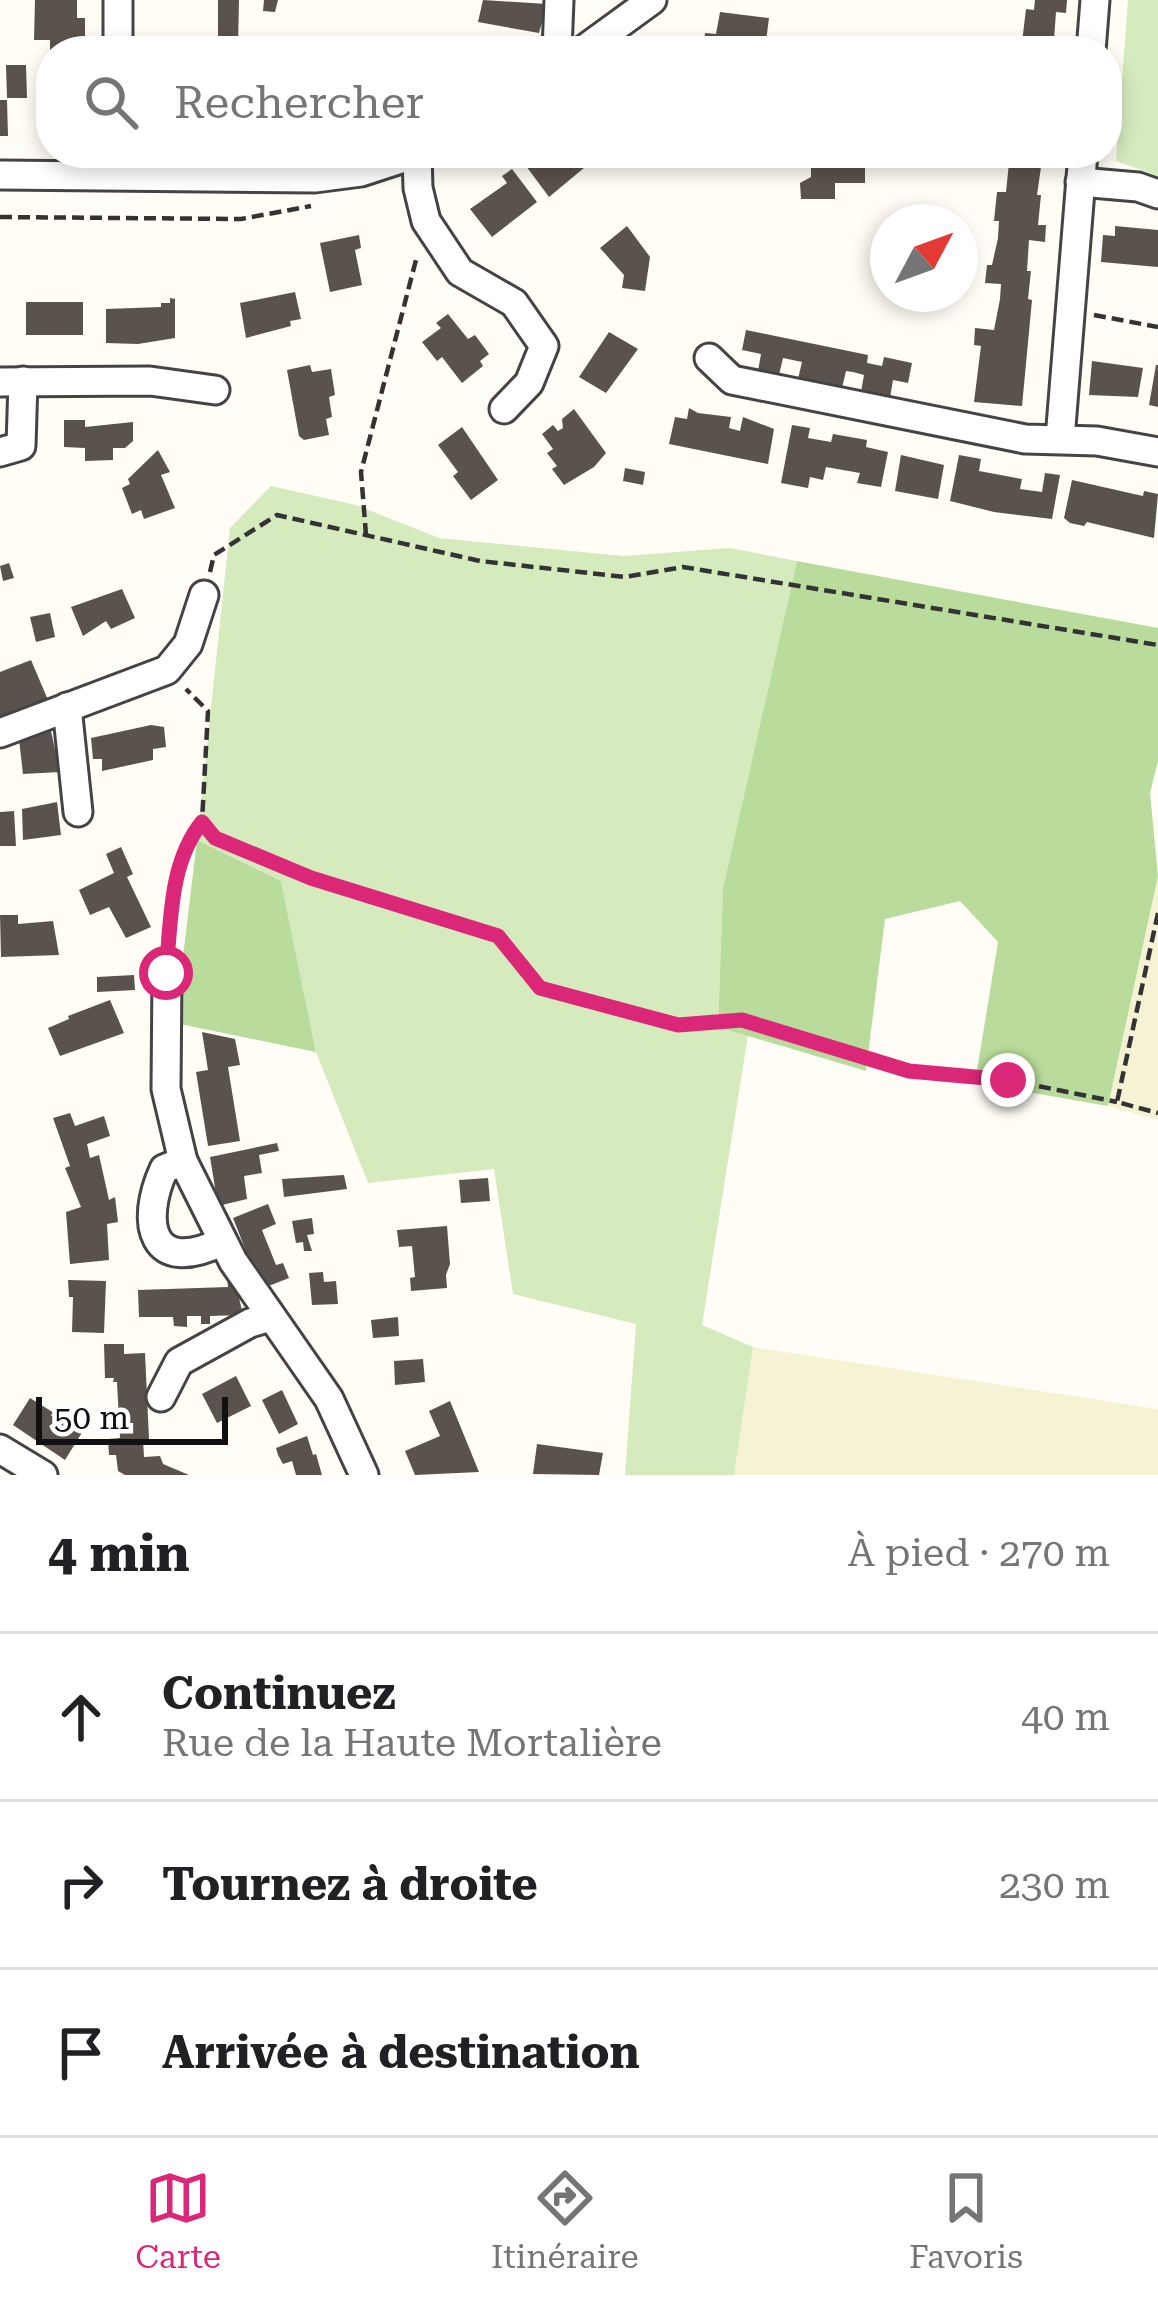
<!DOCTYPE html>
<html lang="fr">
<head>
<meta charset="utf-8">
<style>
  body { margin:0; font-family:"Roboto Serif",serif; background:#f2f2f2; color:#202124 }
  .compass { position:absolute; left:870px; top:204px; width:108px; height:108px; border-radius:50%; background:#fff; box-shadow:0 6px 18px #0003; rotate:49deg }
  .scale { position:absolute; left:36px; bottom:30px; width:192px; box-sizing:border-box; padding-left:12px; border:6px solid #111; border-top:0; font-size:33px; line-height:42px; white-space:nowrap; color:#111; -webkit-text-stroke:9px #fff; paint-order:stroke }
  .stop { position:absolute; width:36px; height:36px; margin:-27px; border:9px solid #db2777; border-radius:50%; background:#fff }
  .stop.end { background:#db2777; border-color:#fff; box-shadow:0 3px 12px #0008 }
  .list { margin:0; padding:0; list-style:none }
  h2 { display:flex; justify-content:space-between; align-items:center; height:156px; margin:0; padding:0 48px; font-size:51px }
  h2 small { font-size:39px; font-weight:400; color:#757577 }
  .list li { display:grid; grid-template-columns:78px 1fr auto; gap:36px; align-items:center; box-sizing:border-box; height:168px; padding:0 48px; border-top:3px solid #e0e0e0 }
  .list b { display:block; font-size:45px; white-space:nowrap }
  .list p { margin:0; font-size:39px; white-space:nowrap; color:#757577 }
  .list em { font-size:39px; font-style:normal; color:#757577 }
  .icon { flex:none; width:66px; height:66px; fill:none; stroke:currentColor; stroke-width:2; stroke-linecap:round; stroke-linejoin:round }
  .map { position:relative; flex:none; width:1158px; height:1475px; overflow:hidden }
  .search { position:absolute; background:#fff; box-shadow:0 6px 18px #0003; left:36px; right:36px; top:36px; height:132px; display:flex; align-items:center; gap:30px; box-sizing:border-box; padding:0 42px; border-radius:48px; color:#757577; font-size:45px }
  .sheet { height:660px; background:#fff }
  nav { display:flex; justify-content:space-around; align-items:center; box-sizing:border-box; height:168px; border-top:3px solid #e0e0e0; background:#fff; font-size:33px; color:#757577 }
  nav a { display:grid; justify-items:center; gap:6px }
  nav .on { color:#db2777 }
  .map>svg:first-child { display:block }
  .farmland { fill:#f6f3d4 }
  .green { fill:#d5ebbd }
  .forest { fill:#b9dc9c }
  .building { fill:#5a524d }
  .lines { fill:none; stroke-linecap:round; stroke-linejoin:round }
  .minor-casing { stroke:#444; stroke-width:33 }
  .path { stroke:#333; stroke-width:4.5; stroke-dasharray:12 6; stroke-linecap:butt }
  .minor { stroke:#fff; stroke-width:27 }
  .route { stroke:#db2777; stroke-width:15 }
</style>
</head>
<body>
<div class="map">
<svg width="1158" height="1475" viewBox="0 0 1158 1475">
  <rect width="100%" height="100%" fill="#fffdf5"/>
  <g class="farmland">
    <path d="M 1158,876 L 1158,1120 L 1108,1106 Z"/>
    <path d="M 753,1347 L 1158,1409 L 1158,1475 L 734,1475 Z"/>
  </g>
  <g class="green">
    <path d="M 1128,0 L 1158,0 L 1158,176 L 1116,161 Z"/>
    <path d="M 271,486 L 356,505 L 439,538 L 623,556 L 730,548 L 797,561 L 723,888 L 718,1026 L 748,1035 L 702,1325 L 753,1347 L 734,1475 L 625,1475 L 636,1324 L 513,1294 L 494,1169 L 368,1183 L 316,1052 L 281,881 L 197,840 L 230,528 Z"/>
  </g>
  <g class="forest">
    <path d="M 797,561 L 1158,628 L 1158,761 L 1150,793 L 1158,876 L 1108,1106 L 975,1083 L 998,942 L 960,901 L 885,919 L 866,1071 L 718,1027 L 723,888 Z"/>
    <path d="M 197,840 L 281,881 L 316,1052 L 175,1023 Z"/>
  </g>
  <g class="building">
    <path d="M 35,0 L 77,0 L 77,18 L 85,18 L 85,51 L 50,51 L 50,40 L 34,40 Z"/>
    <path d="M 218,0 L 239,0 L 238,45 L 218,44 Z"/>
    <path d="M 264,0 L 278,0 L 275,12 L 263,11 Z"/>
    <path d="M 483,0 L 547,4 L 539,33 L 478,22 Z"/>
    <path d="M 1035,0 L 1067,0 L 1066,13 L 1056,12 L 1054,40 L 1067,41 L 1066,51 L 1021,51 L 1026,9 L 1034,10 Z"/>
    <path d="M 720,12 L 769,18 L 765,49 L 703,51 L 705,33 L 716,34 Z"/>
    <path d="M 261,38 L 320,43 L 319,51 L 259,51 Z"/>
    <path d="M 6,65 L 26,65 L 27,98 L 7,98 Z"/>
    <path d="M 38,92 L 51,92 L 51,128 L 39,128 Z"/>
    <path d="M 0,100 L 7,100 L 8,136 L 0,136 Z"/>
    <path d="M 542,153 L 544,156 L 549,153 L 602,153 L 549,197 L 526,166 Z"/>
    <path d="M 865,153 L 865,183 L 835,183 L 835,199 L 801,199 L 800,183 L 811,177 L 811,155 Z"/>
    <path d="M 1010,153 L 1043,153 L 1037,195 L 1041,195 L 1038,225 L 1046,225 L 1045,242 L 1029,240 L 1027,271 L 1031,271 L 1028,299 L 1032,300 L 1022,406 L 974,402 L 981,346 L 974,345 L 975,328 L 994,330 L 1000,299 L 1001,284 L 985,283 L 987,265 L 992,265 L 998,238 L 999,221 L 994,221 L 997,192 L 1006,192 Z"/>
    <path d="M 512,169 L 537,202 L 492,237 L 470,209 L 507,183 L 502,176 Z"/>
    <path d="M 627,226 L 650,257 L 645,291 L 622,288 L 624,275 L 600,248 Z"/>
    <path d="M 1115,226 L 1158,230 L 1158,267 L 1101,262 L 1103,235 L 1115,236 Z"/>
    <path d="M 359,235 L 361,248 L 355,250 L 362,285 L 330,292 L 320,243 Z"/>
    <path d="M 295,292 L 301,319 L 290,321 L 291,326 L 246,338 L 240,303 Z"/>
    <path d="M 170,298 L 175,299 L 175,338 L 138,344 L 106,343 L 106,309 L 161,307 L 161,303 L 170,303 Z"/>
    <rect x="26" y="302" width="57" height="33"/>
    <path d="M 448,314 L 468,339 L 475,335 L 489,354 L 480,361 L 483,366 L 462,383 L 442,357 L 437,361 L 422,342 L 441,328 L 436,323 Z"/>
    <path d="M 746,330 L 868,355 L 867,363 L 882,366 L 884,357 L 912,363 L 908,383 L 893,380 L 890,398 L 861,392 L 864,375 L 853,372 L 846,371 L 842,388 L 798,379 L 802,362 L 783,358 L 779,375 L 758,371 L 761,354 L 742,350 Z"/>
    <path d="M 609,332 L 638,349 L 606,393 L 579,377 Z"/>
    <path d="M 1092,361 L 1143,368 L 1138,397 L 1089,395 Z"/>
    <path d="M 310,365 L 312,372 L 331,369 L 335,395 L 329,397 L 332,417 L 326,419 L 329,435 L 304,440 L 299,436 L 287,370 Z"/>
    <path d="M 1156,365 L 1158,365 L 1158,407 L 1149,405 Z"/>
    <path d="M 689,408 L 698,413 L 731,417 L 729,428 L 740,431 L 743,417 L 774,429 L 768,464 L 669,444 L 675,417 L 687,419 Z"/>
    <path d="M 574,409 L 606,453 L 594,467 L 564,485 L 552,469 L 557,466 L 547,453 L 553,449 L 542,434 L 553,425 L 558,431 L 563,428 L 562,419 Z"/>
    <path d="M 64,420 L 85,420 L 85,427 L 133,422 L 133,441 L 125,448 L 113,448 L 113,460 L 85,461 L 85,448 L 64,447 Z"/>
    <path d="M 792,425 L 810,428 L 808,438 L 831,442 L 833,434 L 867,440 L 866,447 L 888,452 L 881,487 L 857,483 L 860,473 L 826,467 L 823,480 L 810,477 L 808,488 L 781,483 Z"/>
    <path d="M 462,427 L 498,480 L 471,500 L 453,476 L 458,472 L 438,445 Z"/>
    <path d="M 158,450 L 170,472 L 161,475 L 175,508 L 144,519 L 141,510 L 132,514 L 122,488 L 130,484 L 128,479 Z"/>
    <path d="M 901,455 L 944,465 L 938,499 L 895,491 Z"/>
    <path d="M 959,455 L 981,459 L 979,471 L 1022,479 L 1020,489 L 1042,492 L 1045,473 L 1060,475 L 1052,519 L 994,512 L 950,501 Z"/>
    <path d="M 625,468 L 645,472 L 643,485 L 623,481 Z"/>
    <path d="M 1072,480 L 1143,496 L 1144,491 L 1158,494 L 1154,538 L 1087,522 L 1084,526 L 1070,523 L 1064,518 Z"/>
    <path d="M 9,563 L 14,578 L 3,581 L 0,566 Z"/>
    <path d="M 122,589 L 135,618 L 111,629 L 106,621 L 83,636 L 71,607 Z"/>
    <path d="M 50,613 L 55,637 L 36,642 L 30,617 Z"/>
    <path d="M 31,660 L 48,700 L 0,726 L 0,672 Z"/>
    <path d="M 49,722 L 60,772 L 23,774 L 18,731 Z"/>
    <path d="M 151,725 L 164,727 L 166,747 L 153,749 L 153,760 L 102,771 L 102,759 L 93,759 L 91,738 Z"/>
    <path d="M 57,802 L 61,835 L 23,840 L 22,809 Z"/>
    <path d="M 14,811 L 16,846 L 0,846 L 0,812 Z"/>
    <path d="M 121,847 L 133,874 L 127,877 L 151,927 L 126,938 L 109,907 L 90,915 L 79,890 L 114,873 L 106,854 Z"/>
    <path d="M 0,915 L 18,915 L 18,924 L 53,921 L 59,955 L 1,957 Z"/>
    <path d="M 134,975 L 135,990 L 97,992 L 97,977 Z"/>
    <path d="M 110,1000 L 124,1033 L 60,1056 L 48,1028 L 69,1019 L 68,1016 Z"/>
    <path d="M 202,1032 L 235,1039 L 240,1065 L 228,1067 L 240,1141 L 208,1146 L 196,1072 L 208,1070 Z"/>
    <path d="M 70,1113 L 75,1126 L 104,1116 L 110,1136 L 87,1144 L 90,1158 L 99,1155 L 109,1200 L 115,1197 L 118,1222 L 107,1224 L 109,1260 L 70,1264 L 66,1212 L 81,1207 L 65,1168 L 70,1166 L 53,1118 Z"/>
    <path d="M 277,1143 L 279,1151 L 259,1155 L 262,1173 L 244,1176 L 247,1199 L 218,1206 L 210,1157 Z"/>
    <path d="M 344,1175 L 347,1189 L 284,1197 L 282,1179 Z"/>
    <path d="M 488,1178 L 490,1201 L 461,1203 L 459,1180 Z"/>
    <path d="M 268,1204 L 276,1224 L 262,1230 L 276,1265 L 283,1263 L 289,1278 L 261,1289 L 233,1218 Z"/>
    <path d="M 312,1218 L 314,1234 L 307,1235 L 312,1251 L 304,1251 L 303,1242 L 296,1243 L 292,1221 Z"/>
    <path d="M 447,1226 L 450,1264 L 446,1275 L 447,1288 L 411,1291 L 410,1278 L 415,1277 L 412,1246 L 399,1247 L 397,1230 Z"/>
    <path d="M 323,1272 L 324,1282 L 336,1281 L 338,1304 L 312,1305 L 309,1273 Z"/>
    <path d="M 234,1276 L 243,1315 L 210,1316 L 210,1324 L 201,1324 L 201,1316 L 187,1316 L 187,1327 L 174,1326 L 173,1317 L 139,1317 L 138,1290 L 228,1287 L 227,1277 Z"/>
    <path d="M 68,1280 L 106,1281 L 104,1333 L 72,1332 L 73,1297 L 69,1297 Z"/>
    <path d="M 398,1317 L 399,1336 L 373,1338 L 371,1320 Z"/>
    <path d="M 104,1344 L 124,1344 L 124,1354 L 145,1353 L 149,1439 L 143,1439 L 144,1457 L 160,1456 L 163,1464 L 189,1475 L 125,1475 L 118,1471 L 116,1455 L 109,1455 L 108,1439 L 120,1438 L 117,1382 L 113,1382 L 114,1378 L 105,1378 Z"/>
    <path d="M 423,1359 L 425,1382 L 395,1385 L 394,1361 Z"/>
    <path d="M 236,1376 L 251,1406 L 217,1423 L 202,1394 Z"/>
    <path d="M 282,1390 L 298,1424 L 279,1434 L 262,1400 Z"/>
    <path d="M 30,1398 L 83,1431 L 65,1460 L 13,1425 Z"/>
    <path d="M 450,1401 L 479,1472 L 415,1475 L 405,1451 L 440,1436 L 429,1411 Z"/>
    <path d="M 307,1436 L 313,1455 L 316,1454 L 322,1475 L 296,1475 L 292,1461 L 283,1464 L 278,1455 L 276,1448 Z"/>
    <path d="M 537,1444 L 603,1453 L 599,1475 L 533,1474 Z"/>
  </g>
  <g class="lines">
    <defs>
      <g id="minor">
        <path d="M 118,51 L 118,0"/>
        <path d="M 557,51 L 559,0"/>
        <path d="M 582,51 L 652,0"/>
        <path d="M 1091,51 L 1095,0"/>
        <path d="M 417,154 L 418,188 L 426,221 L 460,272 L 514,303 L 544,346 L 529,383 L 504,409"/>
        <path d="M 0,175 L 315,178 L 361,172 L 419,153"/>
        <path d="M 1080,182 L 1138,187 L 1158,194"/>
        <path d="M 709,358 L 732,380 L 1025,439 L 1097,441 L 1158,452"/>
        <path d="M 0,382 L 150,381 L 215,390"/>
        <path d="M 1060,439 L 1083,153"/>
        <path d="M 0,452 L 21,446 L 23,381"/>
        <path d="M 67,707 L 78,812"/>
        <path d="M 0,733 L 167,670 L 188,644 L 204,595"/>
        <path d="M 167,973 L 166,1089 L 183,1161 L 233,1261 L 329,1399 L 364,1475"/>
        <path d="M 183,1161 L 164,1169 C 139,1224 152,1276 221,1242"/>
        <path d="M 161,1397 L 179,1362 L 250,1323 L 270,1317"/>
        <path d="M 0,1449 L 43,1475"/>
      </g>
    </defs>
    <use href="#minor" class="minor-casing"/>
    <g class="path">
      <path d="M 0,217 L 241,219 L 311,206"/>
      <path d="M 1094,315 L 1158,327"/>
      <path d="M 366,535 L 361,472 L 417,256"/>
      <path d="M 210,572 L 214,555 L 277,515 L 480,561 L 625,577 L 683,567 L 1158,645"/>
      <path d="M 202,822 L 215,838 L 311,878 L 498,936 L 540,988 L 678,1025 L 742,1020 L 909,1071 L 1008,1080 L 1117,1102"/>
      <path d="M 1158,913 L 1117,1102 L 1158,1113"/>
      <path d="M 169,949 L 174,891 L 189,839 L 202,822 L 208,711 L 186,689"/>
    </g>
    <use href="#minor" class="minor"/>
  </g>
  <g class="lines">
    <path class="route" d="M 166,973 C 171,922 169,863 202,822 L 215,838 L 311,878 L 498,936 L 540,988 L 678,1025 L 742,1020 L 909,1071 L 1008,1080"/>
  </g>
</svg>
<svg class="compass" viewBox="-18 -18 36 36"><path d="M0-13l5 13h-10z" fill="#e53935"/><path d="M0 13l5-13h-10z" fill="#757577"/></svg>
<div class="scale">50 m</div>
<div class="stop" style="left:166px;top:973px"></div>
<div class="stop end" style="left:1008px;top:1080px"></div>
<div class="search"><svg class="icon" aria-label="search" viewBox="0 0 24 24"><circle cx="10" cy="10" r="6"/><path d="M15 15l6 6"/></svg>Rechercher</div>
</div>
<section class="sheet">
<h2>4 min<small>À pied · 270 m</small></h2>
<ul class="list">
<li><svg class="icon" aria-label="ahead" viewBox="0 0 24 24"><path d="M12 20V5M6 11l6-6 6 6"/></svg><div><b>Continuez</b><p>Rue de la Haute Mortalière</p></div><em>40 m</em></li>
<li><svg class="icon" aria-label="right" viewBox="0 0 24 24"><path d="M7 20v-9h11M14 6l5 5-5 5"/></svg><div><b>Tournez à droite</b></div><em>230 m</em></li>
<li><svg class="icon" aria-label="arrive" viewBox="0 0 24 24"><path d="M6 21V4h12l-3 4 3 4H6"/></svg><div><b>Arrivée à destination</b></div></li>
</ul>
</section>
<nav>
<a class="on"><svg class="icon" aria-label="map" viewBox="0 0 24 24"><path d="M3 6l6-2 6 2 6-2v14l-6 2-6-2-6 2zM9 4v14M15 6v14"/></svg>Carte</a>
<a><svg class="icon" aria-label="directions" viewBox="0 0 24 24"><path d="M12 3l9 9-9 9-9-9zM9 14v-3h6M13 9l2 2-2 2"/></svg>Itinéraire</a>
<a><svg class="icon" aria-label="saved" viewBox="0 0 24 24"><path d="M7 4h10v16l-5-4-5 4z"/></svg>Favoris</a>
</nav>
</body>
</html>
